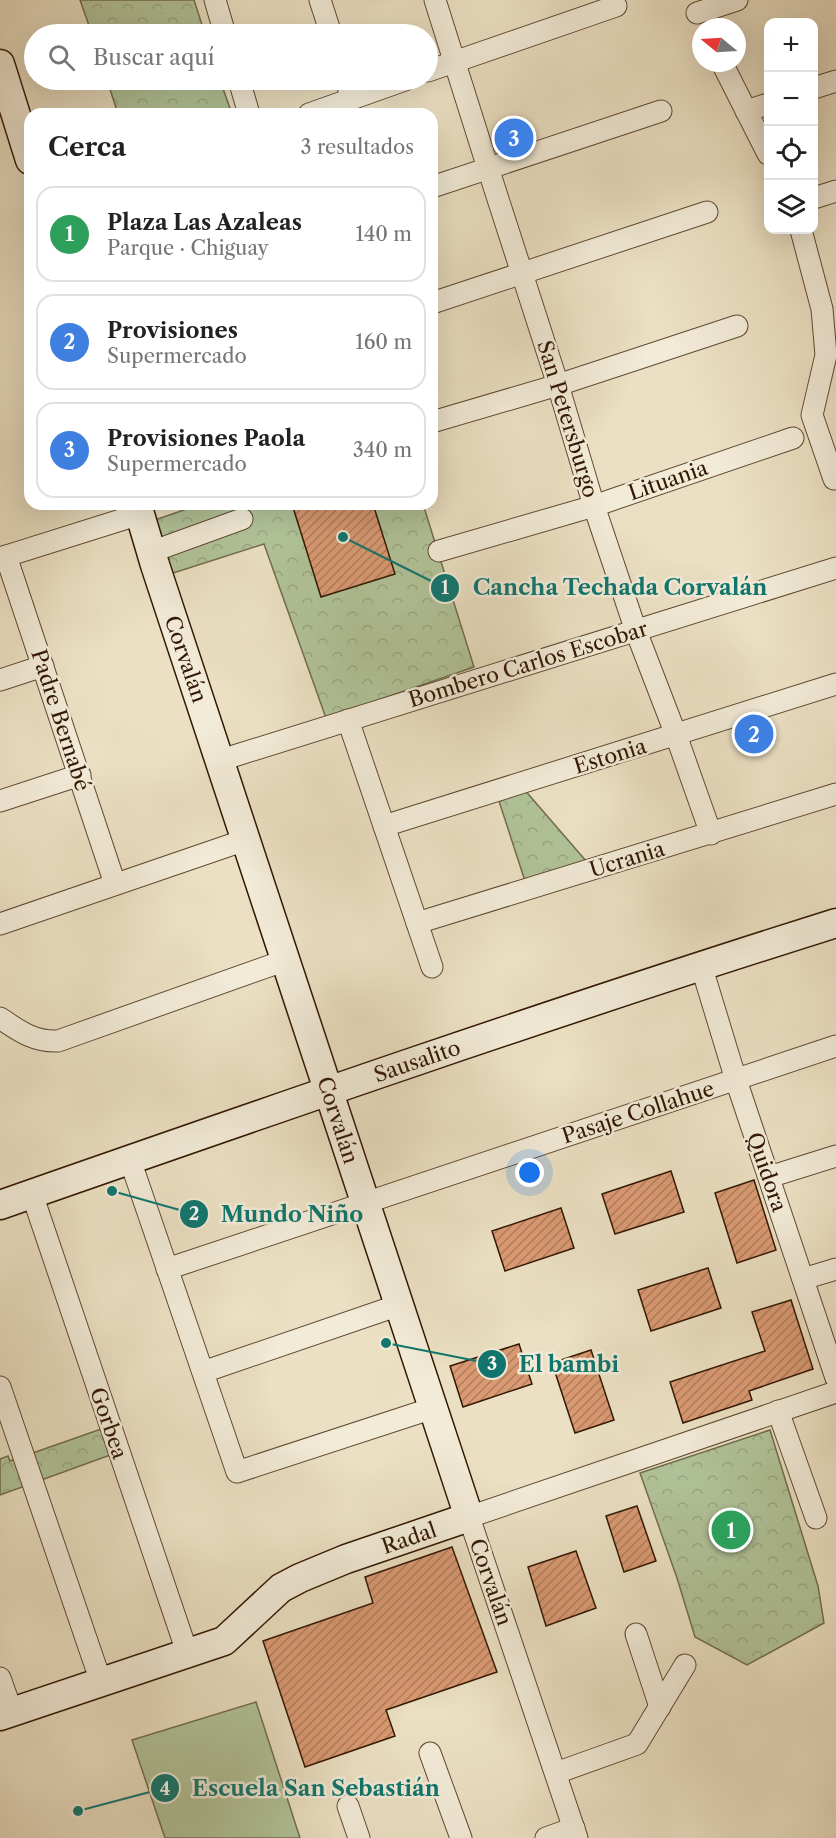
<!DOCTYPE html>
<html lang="es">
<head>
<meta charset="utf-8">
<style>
  body { margin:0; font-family:"Libre Caslon Text",serif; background:#f2f2f2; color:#222 }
  .controls { position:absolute; right:18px; top:18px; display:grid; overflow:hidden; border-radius:12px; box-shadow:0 6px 24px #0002 }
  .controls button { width:54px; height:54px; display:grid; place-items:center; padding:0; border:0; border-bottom:2px solid #e0e0e0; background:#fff; color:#222; font:30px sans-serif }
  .compass { position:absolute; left:692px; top:18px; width:54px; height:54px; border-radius:50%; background:#fff; box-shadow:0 6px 24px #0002; rotate:288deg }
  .you { position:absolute; left:530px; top:1173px; width:21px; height:21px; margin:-15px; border:4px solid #fff; border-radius:50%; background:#1a73e8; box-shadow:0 0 0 9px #1a73e833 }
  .badge { display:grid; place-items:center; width:39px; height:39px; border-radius:50%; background:#0f766e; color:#fff; font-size:20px; font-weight:700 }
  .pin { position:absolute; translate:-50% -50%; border:3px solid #fff; box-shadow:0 2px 6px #0006 }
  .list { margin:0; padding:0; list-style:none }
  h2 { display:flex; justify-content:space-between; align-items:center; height:78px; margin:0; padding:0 24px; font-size:26px }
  h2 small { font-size:20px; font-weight:400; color:#767676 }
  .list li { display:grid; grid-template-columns:39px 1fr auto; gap:18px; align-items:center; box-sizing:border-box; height:96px; margin:0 12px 12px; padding:0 12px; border:2px solid #e0e0e0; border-radius:18px }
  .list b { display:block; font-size:22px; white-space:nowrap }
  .list p { margin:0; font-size:20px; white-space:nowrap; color:#767676 }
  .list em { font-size:20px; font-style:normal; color:#767676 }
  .icon { flex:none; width:33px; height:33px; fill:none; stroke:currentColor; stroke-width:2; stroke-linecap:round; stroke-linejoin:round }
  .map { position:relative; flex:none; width:836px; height:1838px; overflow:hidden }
  .search { position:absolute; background:#fff; box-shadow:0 6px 24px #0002; left:24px; top:24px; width:414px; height:66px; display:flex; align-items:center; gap:15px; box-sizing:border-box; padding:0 21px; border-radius:33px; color:#767676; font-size:22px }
  .panel { position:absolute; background:#fff; box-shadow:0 6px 24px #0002; left:24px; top:108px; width:414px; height:402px; border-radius:18px }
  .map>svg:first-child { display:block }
  .grass { fill:#b1c399; stroke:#726d4e; stroke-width:1.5 }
  .park { fill:url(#park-crowns); stroke:#726d4e; stroke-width:1.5 }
  .building { fill:url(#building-hatch); stroke:#321702; stroke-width:1.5 }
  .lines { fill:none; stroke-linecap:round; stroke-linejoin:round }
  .street-casing { stroke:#604932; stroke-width:23 }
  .secondary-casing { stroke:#321702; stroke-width:31 }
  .street { stroke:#f2ebd8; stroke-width:21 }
  .secondary { stroke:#f2ebd8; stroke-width:28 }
  .labels { text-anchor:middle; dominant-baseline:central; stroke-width:5; stroke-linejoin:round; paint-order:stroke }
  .street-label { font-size:21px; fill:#321702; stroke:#f2ebd8 }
  .leader { fill:none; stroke:#0f766e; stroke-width:2 }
  .callout-dot { fill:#0f766e; stroke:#f2ebd8; stroke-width:2 }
  .mark-label { font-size:18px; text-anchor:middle; font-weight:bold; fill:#fff }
  .callout-label { font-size:22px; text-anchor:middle; font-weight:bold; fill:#0f766e; stroke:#f2ebd8; stroke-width:5; stroke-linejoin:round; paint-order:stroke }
</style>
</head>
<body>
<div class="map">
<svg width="836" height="1838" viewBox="0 0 836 1838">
  <defs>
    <pattern id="park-crowns" width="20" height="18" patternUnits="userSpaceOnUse" patternTransform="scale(1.5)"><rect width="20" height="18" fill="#b1c399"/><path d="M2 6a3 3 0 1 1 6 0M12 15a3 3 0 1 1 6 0" fill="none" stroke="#99a782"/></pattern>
    <pattern id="building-hatch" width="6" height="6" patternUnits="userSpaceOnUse" patternTransform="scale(1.5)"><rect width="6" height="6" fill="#da9a73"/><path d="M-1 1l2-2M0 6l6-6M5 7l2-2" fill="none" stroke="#b17d5c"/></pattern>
  </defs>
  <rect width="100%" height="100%" fill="#ebe0c3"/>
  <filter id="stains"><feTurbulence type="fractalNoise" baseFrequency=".00333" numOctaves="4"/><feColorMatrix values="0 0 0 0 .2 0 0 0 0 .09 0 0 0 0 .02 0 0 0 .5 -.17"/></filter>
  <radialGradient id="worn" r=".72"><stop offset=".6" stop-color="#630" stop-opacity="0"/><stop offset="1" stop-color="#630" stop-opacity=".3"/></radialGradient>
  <path class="grass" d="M 256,1702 L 300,1838 L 165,1838 L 132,1740 Z"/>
  <g class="park">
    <path d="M 80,0 L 194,0 L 205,34 L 92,34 Z"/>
    <path d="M 107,80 L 220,80 L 232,114 L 118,114 Z"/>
    <path d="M 201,504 L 423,504 L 474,667 L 326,718 L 264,544 L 170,574 L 155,520 Z"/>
    <path d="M 523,788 L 586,861 L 525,881 L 497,795 Z"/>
    <path d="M 104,1428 L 113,1454 L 0,1495 L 0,1459 L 8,1456 L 10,1461 Z"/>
    <path d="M 770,1430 L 818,1586 L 824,1623 L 747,1665 L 695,1637 L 677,1578 L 640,1473 Z"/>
  </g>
  <g class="building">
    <path d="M 292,504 L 373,504 L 395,574 L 321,597 Z"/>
    <path d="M 671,1171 L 684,1212 L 615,1234 L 602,1194 Z"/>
    <path d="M 754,1180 L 776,1250 L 737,1263 L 715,1193 Z"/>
    <path d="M 561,1208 L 574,1248 L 505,1271 L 492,1231 Z"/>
    <path d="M 708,1268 L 721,1308 L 651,1331 L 638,1290 Z"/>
    <path d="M 791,1300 L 813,1369 L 749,1391 L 752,1400 L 683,1423 L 670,1382 L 765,1351 L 752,1312 Z"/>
    <path d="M 519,1344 L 532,1384 L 463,1407 L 450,1366 Z"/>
    <path d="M 591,1350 L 614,1420 L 575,1433 L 552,1363 Z"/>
    <path d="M 637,1506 L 656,1561 L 624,1572 L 606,1516 Z"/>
    <path d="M 452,1547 L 497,1672 L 386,1710 L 395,1736 L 305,1767 L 263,1641 L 373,1603 L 365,1577 Z"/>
    <path d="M 576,1551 L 596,1608 L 546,1626 L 528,1567 Z"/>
  </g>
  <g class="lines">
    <defs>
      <g id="street">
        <path d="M 215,0 L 225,34"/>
        <path d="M 320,0 L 331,34"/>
        <path d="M 435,0 L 488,168 L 558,385 L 594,506 L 636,631 L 676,735 L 711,834"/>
        <path d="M 697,13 L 737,0"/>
        <path d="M 722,63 L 768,154"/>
        <path d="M 428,71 L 616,6"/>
        <path d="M 239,80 L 249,114"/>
        <path d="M 346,80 L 352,99"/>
        <path d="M 814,88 L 836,81"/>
        <path d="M 746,111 L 768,104"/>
        <path d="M 309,114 L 405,80"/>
        <path d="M 432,187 L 661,111"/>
        <path d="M 814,198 L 836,191"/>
        <path d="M 801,230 L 822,309 L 826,355 L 812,415 L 834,479"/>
        <path d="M 432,303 L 707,212"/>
        <path d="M 432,422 L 558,385 L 737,326"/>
        <path d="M 439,551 L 594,506 L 793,438"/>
        <path d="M 151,552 L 242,519"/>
        <path d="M 6,556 L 115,884"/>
        <path d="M 0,558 L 140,514"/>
        <path d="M 0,680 L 43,666"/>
        <path d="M 348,720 L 432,967"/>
        <path d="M 221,760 L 836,568"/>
        <path d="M 0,801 L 80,775"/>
        <path d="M 384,826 L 836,684"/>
        <path d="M 417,923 L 836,794"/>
        <path d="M 0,924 L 245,840"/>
        <path d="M 701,965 L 736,1080 L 836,1378"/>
        <path d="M 0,1018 C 19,1031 34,1042 58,1041 L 286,960"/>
        <path d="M 130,1160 L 237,1472 L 433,1408"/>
        <path d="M 769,1177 L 836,1156"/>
        <path d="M 32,1194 L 187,1652"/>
        <path d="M 167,1269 L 836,1046"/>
        <path d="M 803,1279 L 836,1269"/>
        <path d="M 203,1372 L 399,1305"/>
        <path d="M 0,1387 L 101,1682"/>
        <path d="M 778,1411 L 816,1518"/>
        <path d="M 636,1634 L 660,1707"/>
        <path d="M 0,1678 L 12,1712"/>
        <path d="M 430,1753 L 461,1838"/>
        <path d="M 556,1773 L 637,1744 L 685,1665"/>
        <path d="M 348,1806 L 359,1838"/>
        <path d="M 546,1838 L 574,1828"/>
        <path d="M 577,1838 L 469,1517 L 836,1392"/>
      </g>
      <g id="secondary">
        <path d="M 0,64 L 30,160"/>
        <path d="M 0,1205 C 278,1108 556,1011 836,923"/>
        <path d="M 0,1716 L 224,1641 L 281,1588 L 300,1578 L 346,1559 L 469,1517 L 155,565 L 137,504"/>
      </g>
    </defs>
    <use href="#street" class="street-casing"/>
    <use href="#secondary" class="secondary-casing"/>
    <use href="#street" class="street"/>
    <use href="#secondary" class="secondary"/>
  </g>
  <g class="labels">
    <g class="street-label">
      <text transform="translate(568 419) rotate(73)">San Petersburgo</text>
      <text transform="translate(668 480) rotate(-19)">Lituania</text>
      <text transform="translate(186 659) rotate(71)">Corvalán</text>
      <text transform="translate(528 664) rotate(-17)">Bombero Carlos Escobar</text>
      <text transform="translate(61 720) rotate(72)">Padre Bernabé</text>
      <text transform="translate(610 756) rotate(-17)">Estonia</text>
      <text transform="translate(627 859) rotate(-17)">Ucrania</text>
      <text transform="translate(417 1061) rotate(-19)">Sausalito</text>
      <text transform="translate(638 1112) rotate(-18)">Pasaje Collahue</text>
      <text transform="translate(338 1120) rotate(72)">Corvalán</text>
      <text transform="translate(767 1172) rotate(71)">Quidora</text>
      <text transform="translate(109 1423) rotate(71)">Gorbea</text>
      <text transform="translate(409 1538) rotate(-19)">Radal</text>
      <text transform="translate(491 1582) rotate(71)">Corvalán</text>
    </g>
  </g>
  <path class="leader" d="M343 537L445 588M112 1191L194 1214M386 1343L492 1364M78 1811L165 1788"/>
  <g class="callout-dot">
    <circle cx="343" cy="537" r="6"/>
    <circle cx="112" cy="1191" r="6"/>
    <circle cx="386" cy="1343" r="6"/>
    <circle cx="78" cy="1811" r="6"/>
    <circle cx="445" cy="588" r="15"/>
    <circle cx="194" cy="1214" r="15"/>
    <circle cx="492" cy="1364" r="15"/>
    <circle cx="165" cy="1788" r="15"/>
  </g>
  <g class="mark-label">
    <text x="445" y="594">1</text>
    <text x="194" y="1220">2</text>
    <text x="492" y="1370">3</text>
    <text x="165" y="1795">4</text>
  </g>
  <g class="callout-label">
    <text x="620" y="595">Cancha Techada Corvalán</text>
    <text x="292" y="1222">Mundo Niño</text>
    <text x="569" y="1372">El bambi</text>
    <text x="316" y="1796">Escuela San Sebastián</text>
  </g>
  <rect width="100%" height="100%" filter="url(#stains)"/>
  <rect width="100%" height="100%" fill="url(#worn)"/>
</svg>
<div class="controls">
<button>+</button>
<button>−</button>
<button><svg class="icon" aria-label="locate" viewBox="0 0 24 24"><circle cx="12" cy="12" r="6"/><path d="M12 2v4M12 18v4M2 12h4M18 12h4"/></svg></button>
<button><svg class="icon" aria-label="layers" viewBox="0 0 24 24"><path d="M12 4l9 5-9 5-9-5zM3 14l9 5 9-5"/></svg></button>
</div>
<svg class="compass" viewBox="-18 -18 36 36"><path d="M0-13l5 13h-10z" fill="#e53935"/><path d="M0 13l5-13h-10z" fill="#767676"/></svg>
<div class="you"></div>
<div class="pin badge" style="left:731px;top:1530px;background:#2e9e5b">1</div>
<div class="pin badge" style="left:754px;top:734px;background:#3f7fe0">2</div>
<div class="pin badge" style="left:514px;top:138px;background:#3f7fe0">3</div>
<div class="search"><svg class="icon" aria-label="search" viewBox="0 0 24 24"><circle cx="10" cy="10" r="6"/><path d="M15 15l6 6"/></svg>Buscar aquí</div>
<section class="panel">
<h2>Cerca<small>3 resultados</small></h2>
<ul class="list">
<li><span class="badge" style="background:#2e9e5b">1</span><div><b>Plaza Las Azaleas</b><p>Parque · Chiguay</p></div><em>140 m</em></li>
<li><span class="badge" style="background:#3f7fe0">2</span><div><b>Provisiones</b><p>Supermercado</p></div><em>160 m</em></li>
<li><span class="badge" style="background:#3f7fe0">3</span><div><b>Provisiones Paola</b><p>Supermercado</p></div><em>340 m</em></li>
</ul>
</section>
</div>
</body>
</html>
